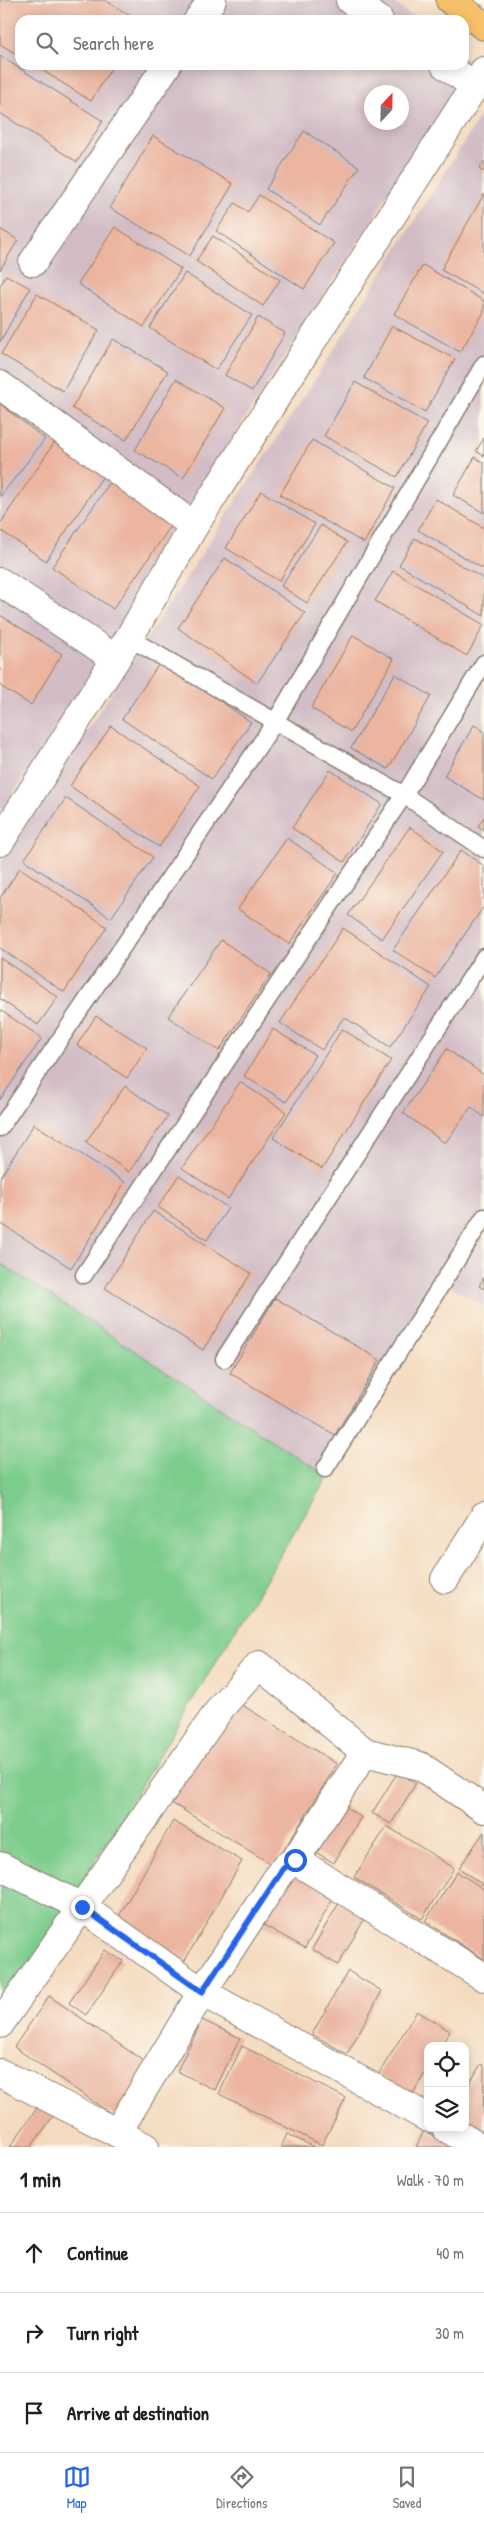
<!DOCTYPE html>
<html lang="en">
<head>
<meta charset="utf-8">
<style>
  body { margin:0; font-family:"Patrick Hand",sans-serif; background:#f6f6f6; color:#202124 }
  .controls { position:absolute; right:15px; bottom:15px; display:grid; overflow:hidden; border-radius:10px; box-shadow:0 2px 12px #0003 }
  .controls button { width:45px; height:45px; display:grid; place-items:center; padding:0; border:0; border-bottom:1px solid #e0e0e0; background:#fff; color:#202124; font:25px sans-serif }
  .compass { position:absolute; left:364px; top:85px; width:45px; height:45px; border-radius:50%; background:#fff; box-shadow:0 2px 12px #0003; rotate:22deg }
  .stop { position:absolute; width:15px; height:15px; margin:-11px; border:4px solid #2563eb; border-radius:50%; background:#fff }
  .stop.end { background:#2563eb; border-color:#fff; box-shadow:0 1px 5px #0008 }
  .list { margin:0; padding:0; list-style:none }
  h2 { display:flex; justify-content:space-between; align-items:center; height:65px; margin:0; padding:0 20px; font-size:21px }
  h2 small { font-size:16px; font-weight:400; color:#757577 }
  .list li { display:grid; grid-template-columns:32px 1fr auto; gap:15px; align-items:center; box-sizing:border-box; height:80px; padding:0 20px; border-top:1px solid #e0e0e0 }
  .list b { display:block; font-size:19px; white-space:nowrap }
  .list em { font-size:16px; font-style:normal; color:#757577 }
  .icon { flex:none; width:28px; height:28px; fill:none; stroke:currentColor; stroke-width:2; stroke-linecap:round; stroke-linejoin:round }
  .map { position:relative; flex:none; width:484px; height:2147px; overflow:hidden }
  .search { position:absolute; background:#fff; box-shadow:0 2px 12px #0003; left:15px; right:15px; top:15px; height:55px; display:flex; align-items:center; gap:12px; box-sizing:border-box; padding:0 18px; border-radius:15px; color:#757577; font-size:19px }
  .sheet { height:305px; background:#fff }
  nav { display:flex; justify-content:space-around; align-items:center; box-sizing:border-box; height:70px; border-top:1px solid #e0e0e0; background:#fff; font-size:14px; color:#757577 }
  nav a { display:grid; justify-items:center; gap:2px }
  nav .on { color:#2563eb }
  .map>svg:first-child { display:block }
  .industrial { fill:#d2bdc6; fill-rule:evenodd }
  .green { fill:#7ccc8c; stroke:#4c7454 }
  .building { fill:#ebb5a0 }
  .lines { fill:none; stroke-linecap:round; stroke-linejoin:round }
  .service-casing { stroke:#887c6e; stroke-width:19 }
  .minor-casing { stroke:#887c6e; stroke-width:30 }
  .primary-casing { stroke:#887c6e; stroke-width:30 }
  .service { stroke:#fff; stroke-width:16 }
  .minor { stroke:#fff; stroke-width:28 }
  .primary { stroke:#f6c16b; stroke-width:28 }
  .route { stroke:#2563eb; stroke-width:6 }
</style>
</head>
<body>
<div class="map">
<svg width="484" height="2147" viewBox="0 0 484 2147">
  <rect width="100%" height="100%" fill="#fbf7ec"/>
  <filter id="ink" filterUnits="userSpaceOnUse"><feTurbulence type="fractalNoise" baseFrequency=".02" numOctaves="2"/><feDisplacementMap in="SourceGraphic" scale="10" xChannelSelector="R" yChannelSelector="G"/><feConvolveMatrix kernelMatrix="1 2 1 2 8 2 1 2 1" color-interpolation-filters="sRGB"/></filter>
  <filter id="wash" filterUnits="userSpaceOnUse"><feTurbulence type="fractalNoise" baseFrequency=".0096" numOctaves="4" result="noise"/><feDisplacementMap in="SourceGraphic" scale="20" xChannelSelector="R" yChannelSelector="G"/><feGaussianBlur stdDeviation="1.12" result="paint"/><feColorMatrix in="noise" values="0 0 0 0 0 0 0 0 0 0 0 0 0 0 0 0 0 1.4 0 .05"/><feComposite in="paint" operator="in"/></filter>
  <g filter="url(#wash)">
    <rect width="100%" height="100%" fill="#f4dbbf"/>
    <g class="industrial">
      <path d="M 0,0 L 390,0 L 417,20 L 20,20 L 20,65 L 464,65 L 464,55 L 473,62 L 195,497 L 111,644 L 0,814 ZM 372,92 L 402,92 L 402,122 L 372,122 Z"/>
      <path d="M 484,110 L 484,1306 L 442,1282 L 328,1477 L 0,1263 L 0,864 L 316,378 Z"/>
    </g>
    <path class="green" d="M 0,1263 L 328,1477 L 0,2018 Z"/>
    <g id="blocks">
      <g class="building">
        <path d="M 0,0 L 105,0 L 137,20 L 20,20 L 20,56 L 0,44 Z"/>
        <path d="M 0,56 L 103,121 L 77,162 L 0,113 Z"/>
        <path d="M 34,65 L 113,65 L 91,101 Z"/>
        <path d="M 304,131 L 359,167 L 320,225 L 266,189 Z"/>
        <path d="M 153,136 L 233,184 L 190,256 L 110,208 Z"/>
        <path d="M 484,161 L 484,172 L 479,169 Z"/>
        <path d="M 484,194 L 484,294 L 441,270 Z"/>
        <path d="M 259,195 L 334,243 L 304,289 L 216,231 L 235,203 L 248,212 Z"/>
        <path d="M 115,227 L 181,269 L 144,327 L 78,284 Z"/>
        <path d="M 0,229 L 18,240 L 0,270 Z"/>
        <path d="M 213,236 L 280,280 L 263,306 L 196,261 Z"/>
        <path d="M 423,265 L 484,301 L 484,312 L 460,352 L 394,314 Z"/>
        <path d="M 185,273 L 252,315 L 216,370 L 150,328 Z"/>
        <path d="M 6,275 L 30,288 L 0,342 L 0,286 Z"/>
        <path d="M 37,294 L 99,330 L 63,391 L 1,354 Z"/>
        <path d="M 258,317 L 285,333 L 252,391 L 225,375 Z"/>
        <path d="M 392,326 L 455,359 L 425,412 L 364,378 Z"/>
        <path d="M 113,339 L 168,371 L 126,440 L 72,408 Z"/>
        <path d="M 176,379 L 225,408 L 183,478 L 135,450 Z"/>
        <path d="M 355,382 L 427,423 L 397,477 L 324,436 Z"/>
        <path d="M 0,404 L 45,439 L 0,497 Z"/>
        <path d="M 484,438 L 484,456 L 476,451 Z"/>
        <path d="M 56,440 L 105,473 L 46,561 L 0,530 L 0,524 Z"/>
        <path d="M 312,440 L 395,488 L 364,543 L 280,495 Z"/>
        <path d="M 475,457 L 484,463 L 484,513 L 453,495 Z"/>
        <path d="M 113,478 L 175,520 L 113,609 L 52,567 Z"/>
        <path d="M 261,491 L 315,524 L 279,581 L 226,548 Z"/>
        <path d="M 436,499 L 484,528 L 484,569 L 418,530 Z"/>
        <path d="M 321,525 L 347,542 L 307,603 L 281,586 Z"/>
        <path d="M 415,538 L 484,579 L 484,616 L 399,565 Z"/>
        <path d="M 225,558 L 305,613 L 257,683 L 178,628 Z"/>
        <path d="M 393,571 L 484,625 L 467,656 L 375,601 Z"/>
        <path d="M 0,615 L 62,654 L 31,705 L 0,686 Z"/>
        <path d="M 353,635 L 394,659 L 351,732 L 311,708 Z"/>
        <path d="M 161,661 L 251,722 L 212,779 L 122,719 Z"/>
        <path d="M 395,674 L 431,696 L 388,769 L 351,748 Z"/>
        <path d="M 474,725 L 484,731 L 484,800 L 444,776 Z"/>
        <path d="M 111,726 L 200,786 L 159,847 L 70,786 Z"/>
        <path d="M 330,770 L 382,804 L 344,862 L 292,828 Z"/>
        <path d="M 66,798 L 153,857 L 111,918 L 24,860 Z"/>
        <path d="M 484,817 L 484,830 L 478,826 Z"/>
        <path d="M 410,827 L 443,851 L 382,939 L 348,915 Z"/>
        <path d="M 287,838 L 338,873 L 289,944 L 238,909 Z"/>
        <path d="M 461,850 L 484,866 L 484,906 L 435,978 L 393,950 Z"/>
        <path d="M 20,868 L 107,927 L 64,992 L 0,948 L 0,898 Z"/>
        <path d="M 343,928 L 431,987 L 390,1047 L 344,1017 L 322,1050 L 280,1023 Z"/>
        <path d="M 221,940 L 271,974 L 219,1051 L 168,1017 Z"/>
        <path d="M 0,958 L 58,997 L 38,1025 L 0,999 Z"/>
        <path d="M 0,1010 L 42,1038 L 0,1100 Z"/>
        <path d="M 96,1016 L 147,1048 L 127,1078 L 77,1045 Z"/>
        <path d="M 273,1029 L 315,1055 L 286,1102 L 244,1076 Z"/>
        <path d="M 342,1029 L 391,1060 L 322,1169 L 273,1138 Z"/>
        <path d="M 447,1049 L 484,1075 L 484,1117 L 471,1107 L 445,1143 L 403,1113 Z"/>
        <path d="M 240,1082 L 286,1112 L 228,1199 L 182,1168 Z"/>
        <path d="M 125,1086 L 168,1116 L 129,1172 L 86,1142 Z"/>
        <path d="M 34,1124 L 125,1182 L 71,1268 L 0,1223 L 0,1178 Z"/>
        <path d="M 179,1175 L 228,1208 L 207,1240 L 158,1207 Z"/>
        <path d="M 153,1211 L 251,1273 L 203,1350 L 105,1288 Z"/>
        <path d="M 484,1277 L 484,1289 L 479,1286 Z"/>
        <path d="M 275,1298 L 380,1360 L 335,1435 L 230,1373 Z"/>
        <path d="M 234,1700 L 337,1764 L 274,1866 L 170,1802 Z"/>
        <path d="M 398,1772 L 416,1783 L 391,1824 L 372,1813 Z"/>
        <path d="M 339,1803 L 361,1817 L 334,1863 L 312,1850 Z"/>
        <path d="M 173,1821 L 242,1861 L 184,1962 L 115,1923 Z"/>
        <path d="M 387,1826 L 454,1868 L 422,1919 L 354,1877 Z"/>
        <path d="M 484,1832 L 484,1886 L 459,1868 Z"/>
        <path d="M 291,1870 L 335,1895 L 305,1948 L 260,1923 Z"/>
        <path d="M 457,1872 L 484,1889 L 484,1959 L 425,1921 Z"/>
        <path d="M 339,1903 L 365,1918 L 338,1965 L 312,1949 Z"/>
        <path d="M 105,1950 L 123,1961 L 86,2015 L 69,2003 Z"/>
        <path d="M 348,1971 L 382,1991 L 347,2054 L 312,2034 Z"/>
        <path d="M 49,1996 L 151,2066 L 116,2117 L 14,2047 Z"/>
        <path d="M 417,2011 L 450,2031 L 441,2046 L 428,2046 L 428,2068 L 412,2095 L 378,2075 Z"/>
        <path d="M 202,2020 L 240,2038 L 215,2090 L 177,2071 Z"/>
        <path d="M 242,2046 L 346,2098 L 322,2145 L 219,2094 Z"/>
        <path d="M 481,2064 L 484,2066 L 483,2132 L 465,2122 L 465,2091 Z"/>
        <path d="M 39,2105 L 54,2115 L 31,2147 L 10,2147 Z"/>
        <path d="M 424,2131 L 458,2147 L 416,2147 Z"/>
        <path d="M 287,2134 L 314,2147 L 281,2147 Z"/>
      </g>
    </g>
  </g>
  <g filter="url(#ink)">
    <use href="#blocks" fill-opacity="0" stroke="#887c6e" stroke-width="1"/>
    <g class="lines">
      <defs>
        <g id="service">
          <path d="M 129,638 L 404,795 L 484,849"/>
          <path d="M 0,1128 L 275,722 L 484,364"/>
          <path d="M 84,1275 L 404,795 L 484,663"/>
          <path d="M 224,1359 L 484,957"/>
          <path d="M 325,1469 L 484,1217"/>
        </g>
        <g id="minor">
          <path d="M 350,0 L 379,20"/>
          <path d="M 198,20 L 212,0"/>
          <path d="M 445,65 L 475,86"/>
          <path d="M 33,262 L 167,65"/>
          <path d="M 0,385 L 194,526 L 129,638 L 0,842"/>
          <path d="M 194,526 L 484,71"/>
          <path d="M 0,582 L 116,659"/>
          <path d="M 445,1579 L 484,1517"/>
          <path d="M 295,1860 L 484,1977"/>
          <path d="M 0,1866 L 82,1907 L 202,1992 L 428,2118"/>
          <path d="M 0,2024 L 222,1706 L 259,1665 L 365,1752"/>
          <path d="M 0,2073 L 145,2147"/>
          <path d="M 446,2128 L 480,2147"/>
          <path d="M 117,2133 L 202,1992 L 283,1869 L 295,1860 L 365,1752 L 420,1766 L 484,1809"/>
        </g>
        <path id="primary" d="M 450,0 L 484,26"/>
      </defs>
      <use href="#service" class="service-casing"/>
      <use href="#minor" class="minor-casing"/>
      <use href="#primary" class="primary-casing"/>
      <use href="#service" class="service"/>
      <use href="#minor" class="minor"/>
      <use href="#primary" class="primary"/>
    </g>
  </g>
  <g class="lines" filter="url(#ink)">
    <path class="route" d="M 82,1907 L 202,1992 L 283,1869 L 295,1860"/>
  </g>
</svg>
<div class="controls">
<button><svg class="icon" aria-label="locate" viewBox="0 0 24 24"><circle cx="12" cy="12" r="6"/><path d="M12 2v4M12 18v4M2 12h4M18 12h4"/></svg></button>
<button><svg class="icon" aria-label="layers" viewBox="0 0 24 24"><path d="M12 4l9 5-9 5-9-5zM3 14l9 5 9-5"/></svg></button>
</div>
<svg class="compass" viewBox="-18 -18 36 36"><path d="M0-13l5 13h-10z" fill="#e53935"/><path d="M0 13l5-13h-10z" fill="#757577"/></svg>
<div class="stop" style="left:295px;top:1860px"></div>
<div class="stop end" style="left:82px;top:1907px"></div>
<div class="search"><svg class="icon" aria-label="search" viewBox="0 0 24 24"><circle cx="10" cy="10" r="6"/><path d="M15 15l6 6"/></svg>Search here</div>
</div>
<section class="sheet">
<h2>1 min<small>Walk · 70 m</small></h2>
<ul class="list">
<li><svg class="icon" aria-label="ahead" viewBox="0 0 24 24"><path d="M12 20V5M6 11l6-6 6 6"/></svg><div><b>Continue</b></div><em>40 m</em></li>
<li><svg class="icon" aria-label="right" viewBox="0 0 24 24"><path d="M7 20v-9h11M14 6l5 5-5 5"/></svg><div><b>Turn right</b></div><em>30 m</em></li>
<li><svg class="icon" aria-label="arrive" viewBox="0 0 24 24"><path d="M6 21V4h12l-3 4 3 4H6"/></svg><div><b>Arrive at destination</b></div></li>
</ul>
</section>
<nav>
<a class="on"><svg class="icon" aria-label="map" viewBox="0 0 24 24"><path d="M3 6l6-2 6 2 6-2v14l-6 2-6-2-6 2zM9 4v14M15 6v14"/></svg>Map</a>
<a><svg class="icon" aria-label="directions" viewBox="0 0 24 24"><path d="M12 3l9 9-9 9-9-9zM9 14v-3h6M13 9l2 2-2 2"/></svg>Directions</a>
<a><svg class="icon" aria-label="saved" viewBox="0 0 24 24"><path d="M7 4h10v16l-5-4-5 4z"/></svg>Saved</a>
</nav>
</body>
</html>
